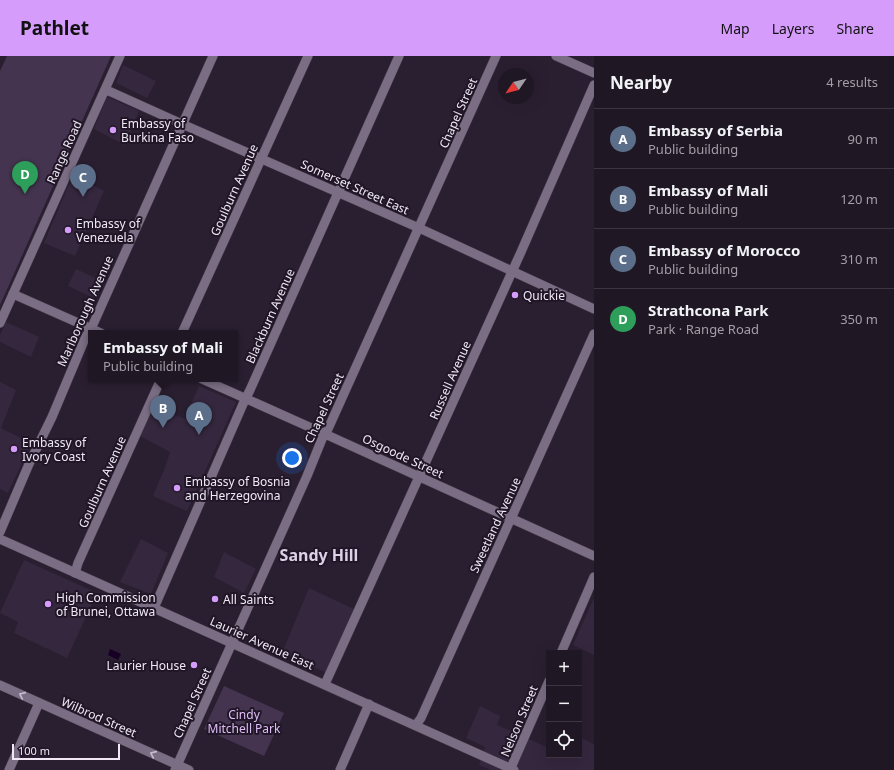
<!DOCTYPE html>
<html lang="en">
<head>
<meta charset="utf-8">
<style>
  body { margin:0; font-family:"Noto Sans",sans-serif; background:#2d2432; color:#f1f3f6 }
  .controls { position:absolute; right:12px; bottom:12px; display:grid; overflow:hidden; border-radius:0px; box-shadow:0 4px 16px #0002 }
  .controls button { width:36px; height:36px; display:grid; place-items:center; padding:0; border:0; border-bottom:1px solid #3d3642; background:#201725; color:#f1f3f6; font:20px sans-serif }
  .compass { position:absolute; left:498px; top:12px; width:36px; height:36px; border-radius:50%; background:#201725; box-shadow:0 4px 16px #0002; rotate:235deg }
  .scale { position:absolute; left:12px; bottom:10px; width:108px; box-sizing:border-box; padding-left:4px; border:2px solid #f0e9f5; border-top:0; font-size:11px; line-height:14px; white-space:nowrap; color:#f0e9f5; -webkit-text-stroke:3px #201627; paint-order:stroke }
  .you { position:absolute; left:292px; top:402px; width:14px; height:14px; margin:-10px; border:3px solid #fff; border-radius:50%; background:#1a73e8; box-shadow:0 0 0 6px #1a73e833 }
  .badge { display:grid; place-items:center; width:26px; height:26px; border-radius:50%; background:#d59cfb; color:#fff; font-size:13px; font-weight:700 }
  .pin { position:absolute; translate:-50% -33px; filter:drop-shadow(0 1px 2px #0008) }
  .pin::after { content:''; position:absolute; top:21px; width:14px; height:12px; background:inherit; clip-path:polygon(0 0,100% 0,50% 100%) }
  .popup { position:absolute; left:88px; top:274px; width:150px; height:52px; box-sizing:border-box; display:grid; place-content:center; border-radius:0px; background:#201725; filter:drop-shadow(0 1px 3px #0005); font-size:13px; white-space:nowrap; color:#a29fa7 }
  .popup b { font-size:15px; color:#f1f3f6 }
  .popup::after { content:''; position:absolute; left:50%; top:100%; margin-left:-8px; border:8px solid transparent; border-top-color:#201725 }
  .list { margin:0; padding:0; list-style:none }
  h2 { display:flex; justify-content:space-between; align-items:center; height:52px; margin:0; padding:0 16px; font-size:17px }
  h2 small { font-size:13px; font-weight:400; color:#a29fa7 }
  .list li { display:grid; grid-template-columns:26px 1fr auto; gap:12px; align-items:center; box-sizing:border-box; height:60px; padding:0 16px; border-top:1px solid #3d3642 }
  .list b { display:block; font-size:15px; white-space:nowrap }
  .list p { margin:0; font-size:13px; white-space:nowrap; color:#a29fa7 }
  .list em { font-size:13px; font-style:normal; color:#a29fa7 }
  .icon { flex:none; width:22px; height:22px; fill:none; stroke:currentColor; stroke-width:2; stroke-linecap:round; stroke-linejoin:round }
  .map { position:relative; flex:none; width:594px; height:714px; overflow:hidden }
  header { display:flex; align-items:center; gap:24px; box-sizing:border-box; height:56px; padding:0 20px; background:#d59cfb; color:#111 }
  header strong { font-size:19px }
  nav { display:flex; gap:22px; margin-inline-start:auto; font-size:14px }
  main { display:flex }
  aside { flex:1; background:#201725 }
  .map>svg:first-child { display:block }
  .built { fill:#35273e }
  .green { fill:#44344f }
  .water { fill:#170024 }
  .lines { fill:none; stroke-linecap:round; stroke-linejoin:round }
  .minor-casing { stroke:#433a49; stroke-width:10 }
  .minor { stroke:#7b6e84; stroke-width:9 }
  .oneway { stroke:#c7becd }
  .poi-dot { fill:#d59cfb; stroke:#201627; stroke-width:1.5 }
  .labels { text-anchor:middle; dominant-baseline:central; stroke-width:4; stroke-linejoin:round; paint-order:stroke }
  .street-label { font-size:12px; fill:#f0e9f5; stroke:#201627 }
  .poi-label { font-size:12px; fill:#f0e9f5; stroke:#201627; text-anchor:start }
  .park-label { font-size:12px; fill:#dfbef7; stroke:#201627 }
  .district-label { font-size:16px; font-weight:bold; fill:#ded0e8; stroke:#201627 }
</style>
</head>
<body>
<header>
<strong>Pathlet</strong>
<nav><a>Map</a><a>Layers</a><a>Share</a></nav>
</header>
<main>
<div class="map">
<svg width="594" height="714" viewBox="0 0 594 714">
  <rect width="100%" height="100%" fill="#2a1f31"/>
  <g class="built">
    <path d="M 123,9 L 156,25 L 147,42 L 116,27 Z"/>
    <path d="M 107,41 L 139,55 L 125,89 L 94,73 Z"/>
    <path d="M 73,119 L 104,135 L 75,200 L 44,187 Z"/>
    <path d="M 76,213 L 104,226 L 96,243 L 68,230 Z"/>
    <path d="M 6,266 L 39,281 L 31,301 L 0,286 L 0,279 Z"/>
    <path d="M 0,326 L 16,334 L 1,372 L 31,387 L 8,437 L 0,433 Z"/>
    <path d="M 199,330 L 236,346 L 187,455 L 153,440 L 166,409 L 170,396 L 140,380 L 154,350 L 185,363 Z"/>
    <path d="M 141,483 L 168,497 L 151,538 L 120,526 Z"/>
    <path d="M 224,496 L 256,513 L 244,537 L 214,521 Z"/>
    <path d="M 24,504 L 97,537 L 67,602 L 14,577 L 18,566 L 0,557 Z"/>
    <path d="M 309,532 L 356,554 L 327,617 L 282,597 Z"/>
    <path d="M 594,542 L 594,599 L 573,589 Z"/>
    <path d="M 480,650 L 500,660 L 497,669 L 549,692 L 549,699 L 579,699 L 579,681 L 594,688 L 594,714 L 491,714 L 479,709 L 485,691 L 466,682 Z"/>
  </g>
  <g class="green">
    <path d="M 7,0 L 111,0 L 0,249 L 0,15 Z"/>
    <path d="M 224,630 L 284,657 L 264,700 L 204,673 Z"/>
  </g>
  <path class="water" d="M 110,593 L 121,598 L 118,604 L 108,599 Z"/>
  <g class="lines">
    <defs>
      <g id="minor">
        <path d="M 556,0 L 594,17"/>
        <path d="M 105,34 L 111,36 L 182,68 L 419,172 L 594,253"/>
        <path d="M 13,238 L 101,277"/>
        <path d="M 0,267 L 120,0"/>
        <path d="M 182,277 L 308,0"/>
        <path d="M 202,323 L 325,378 L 594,500"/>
        <path d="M 0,476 L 29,408 L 52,361 L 86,280 L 91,273 L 213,0"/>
        <path d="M 0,483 L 514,714"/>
        <path d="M 75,517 L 78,507 L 161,323"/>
        <path d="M 154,552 L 243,348 L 250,334 L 399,0"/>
        <path d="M 561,597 L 594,521"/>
        <path d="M 325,628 L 521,196 L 594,29"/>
        <path d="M 0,629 L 189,714"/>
        <path d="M 416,669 L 421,662 L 507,471 L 514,456 L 594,278"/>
        <path d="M 9,714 L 39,647"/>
        <path d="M 175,714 L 307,420 L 322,383 L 328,373 L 496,0"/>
        <path d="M 340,714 L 369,648"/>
        <path d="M 510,714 L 549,625"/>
      </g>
    </defs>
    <use href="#minor" class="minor-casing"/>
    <use href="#minor" class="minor"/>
  </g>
  <defs><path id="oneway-chevron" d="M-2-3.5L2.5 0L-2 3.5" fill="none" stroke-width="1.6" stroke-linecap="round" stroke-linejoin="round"/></defs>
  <g class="oneway">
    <use href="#oneway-chevron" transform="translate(22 639) rotate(-156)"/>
    <use href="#oneway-chevron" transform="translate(153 698) rotate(-156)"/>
  </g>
  <g class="poi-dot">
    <circle cx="113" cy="74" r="4"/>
    <circle cx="68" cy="174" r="4"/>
    <circle cx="515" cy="239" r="4"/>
    <circle cx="14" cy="393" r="4"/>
    <circle cx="177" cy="432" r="4"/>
    <circle cx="215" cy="543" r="4"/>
    <circle cx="48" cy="548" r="4"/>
    <circle cx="194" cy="609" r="4"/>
  </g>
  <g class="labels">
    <g class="street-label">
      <text transform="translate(458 57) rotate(-66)">Chapel Street</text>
      <text transform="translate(64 96) rotate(-66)">Range Road</text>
      <text transform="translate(355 131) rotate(24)">Somerset Street East</text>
      <text transform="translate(234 134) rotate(-66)">Goulburn Avenue</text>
      <text transform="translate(85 255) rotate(-66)">Marlborough Avenue</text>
      <text transform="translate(270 260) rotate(-66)">Blackburn Avenue</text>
      <text transform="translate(450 324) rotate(-66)">Russell Avenue</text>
      <text transform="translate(324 352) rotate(-65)">Chapel Street</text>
      <text transform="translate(403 400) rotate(25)">Osgoode Street</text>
      <text transform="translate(102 426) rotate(-66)">Goulburn Avenue</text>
      <text transform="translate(495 469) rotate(-65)">Sweetland Avenue</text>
      <text transform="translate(262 587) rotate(24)">Laurier Avenue East</text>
      <text transform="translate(192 647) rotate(-66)">Chapel Street</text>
      <text transform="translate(99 661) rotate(24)">Wilbrod Street</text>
      <text transform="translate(519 665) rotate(-67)">Nelson Street</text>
    </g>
    <g class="poi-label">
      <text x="121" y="67">Embassy of<tspan x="121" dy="14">Burkina Faso</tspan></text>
      <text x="76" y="167">Embassy of<tspan x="76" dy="14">Venezuela</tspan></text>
      <text x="523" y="239">Quickie</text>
      <text x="22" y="386">Embassy of<tspan x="22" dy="14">Ivory Coast</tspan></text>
      <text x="185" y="425">Embassy of Bosnia<tspan x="185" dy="14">and Herzegovina</tspan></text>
      <text x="56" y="541">High Commission<tspan x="56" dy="14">of Brunei, Ottawa</tspan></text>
      <text x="223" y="543">All Saints</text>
      <text x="186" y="609" text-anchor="end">Laurier House</text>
    </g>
    <g class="park-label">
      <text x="244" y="658">Cindy<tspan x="244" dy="14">Mitchell Park</tspan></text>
    </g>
    <g class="district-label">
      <text x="319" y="499">Sandy Hill</text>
    </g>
  </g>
</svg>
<div class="controls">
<button>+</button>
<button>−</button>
<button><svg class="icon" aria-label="locate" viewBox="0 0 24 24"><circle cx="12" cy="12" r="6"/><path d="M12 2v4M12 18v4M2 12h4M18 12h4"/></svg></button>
</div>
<svg class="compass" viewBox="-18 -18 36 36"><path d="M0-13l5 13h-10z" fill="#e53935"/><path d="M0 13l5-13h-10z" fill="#a29fa7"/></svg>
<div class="scale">100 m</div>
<div class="you"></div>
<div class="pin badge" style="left:199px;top:379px;background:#5c6f8a">A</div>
<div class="pin badge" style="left:163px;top:372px;background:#5c6f8a">B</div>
<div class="popup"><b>Embassy of Mali</b>Public building</div>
<div class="pin badge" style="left:83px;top:141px;background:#5c6f8a">C</div>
<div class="pin badge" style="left:25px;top:138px;background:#2e9e5b">D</div>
</div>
<aside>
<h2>Nearby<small>4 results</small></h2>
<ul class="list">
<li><span class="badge" style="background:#5c6f8a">A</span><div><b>Embassy of Serbia</b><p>Public building</p></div><em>90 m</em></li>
<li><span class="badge" style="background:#5c6f8a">B</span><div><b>Embassy of Mali</b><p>Public building</p></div><em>120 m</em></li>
<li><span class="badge" style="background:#5c6f8a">C</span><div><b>Embassy of Morocco</b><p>Public building</p></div><em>310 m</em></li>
<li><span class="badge" style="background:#2e9e5b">D</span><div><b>Strathcona Park</b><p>Park · Range Road</p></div><em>350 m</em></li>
</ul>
</aside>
</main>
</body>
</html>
